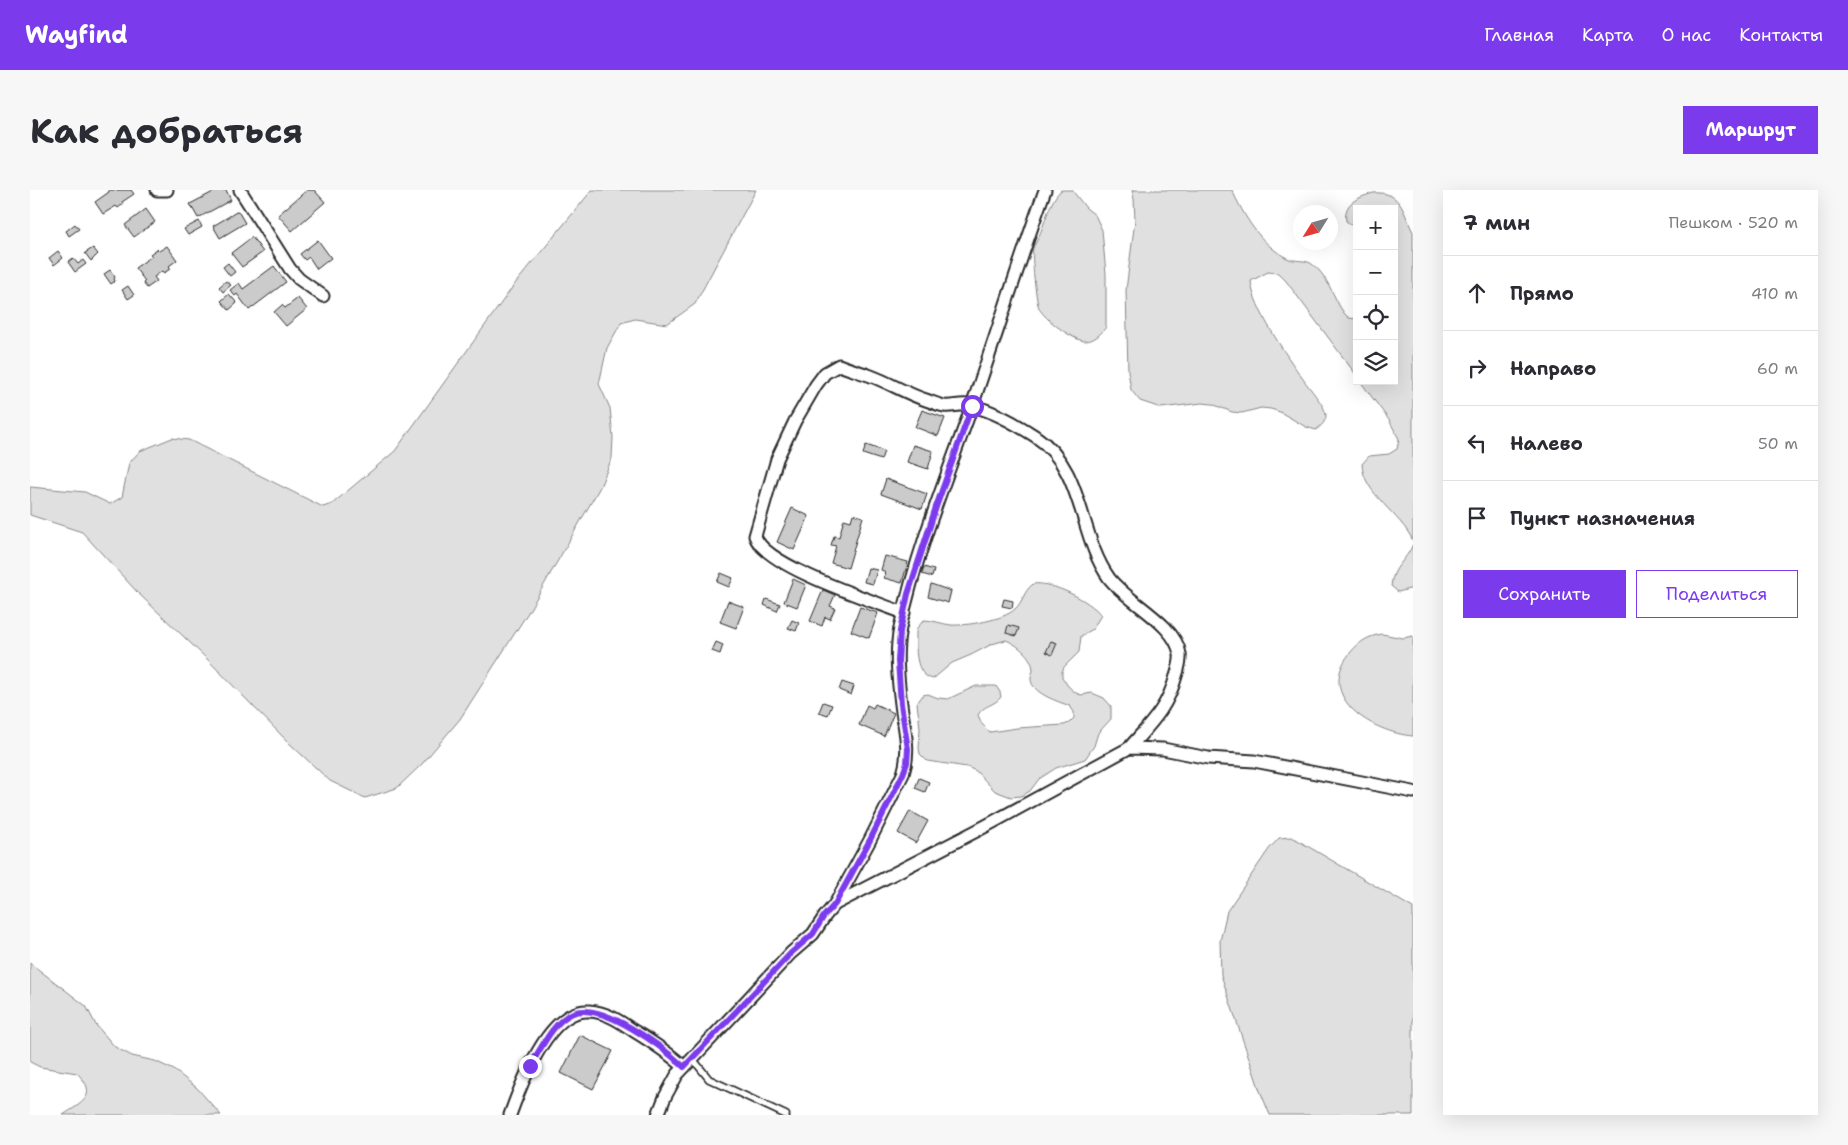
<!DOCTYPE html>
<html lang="ru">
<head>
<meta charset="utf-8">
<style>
  body { margin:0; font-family:"Shantell Sans",sans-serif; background:#f7f7f7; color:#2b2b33 }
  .controls { position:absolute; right:15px; top:15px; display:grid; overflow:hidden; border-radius:0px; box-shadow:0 5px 20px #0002 }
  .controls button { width:45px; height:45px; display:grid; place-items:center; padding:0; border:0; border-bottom:1px solid #e1e1e2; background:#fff; color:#2b2b33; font:25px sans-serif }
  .compass { position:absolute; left:1263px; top:15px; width:45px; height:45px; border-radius:50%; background:#fff; box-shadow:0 5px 20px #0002; rotate:233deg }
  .stop { position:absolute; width:15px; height:15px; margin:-11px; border:4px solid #7c3aed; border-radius:50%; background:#fff }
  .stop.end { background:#7c3aed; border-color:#fff; box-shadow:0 1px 5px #0008 }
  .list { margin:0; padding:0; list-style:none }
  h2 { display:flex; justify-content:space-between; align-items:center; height:65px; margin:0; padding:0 20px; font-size:21px }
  h2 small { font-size:16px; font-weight:400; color:#7c7c81 }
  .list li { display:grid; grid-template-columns:32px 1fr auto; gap:15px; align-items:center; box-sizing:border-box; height:75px; padding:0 20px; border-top:1px solid #e1e1e2 }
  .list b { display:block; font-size:19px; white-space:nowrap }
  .list em { font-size:16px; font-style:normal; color:#7c7c81 }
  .actions { display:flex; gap:10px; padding:15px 20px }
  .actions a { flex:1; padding:11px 0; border:1px solid #7c3aed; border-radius:0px; text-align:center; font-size:18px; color:#7c3aed }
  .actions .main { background:#7c3aed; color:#fff }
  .icon { flex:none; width:28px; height:28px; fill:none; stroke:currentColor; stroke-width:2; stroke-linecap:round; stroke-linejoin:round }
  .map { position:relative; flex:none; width:1383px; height:925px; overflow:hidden; border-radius:0px }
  header { display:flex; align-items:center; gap:30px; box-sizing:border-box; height:70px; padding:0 25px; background:#7c3aed; color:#fff }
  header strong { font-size:24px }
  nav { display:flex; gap:28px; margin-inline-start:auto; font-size:18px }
  .intro { display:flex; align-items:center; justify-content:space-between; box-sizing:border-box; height:120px; padding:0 30px }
  h1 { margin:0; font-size:35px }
  .button { padding:12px 22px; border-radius:0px; background:#7c3aed; color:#fff; font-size:18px; font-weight:700 }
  main { display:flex; gap:30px; padding:0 30px }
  aside { flex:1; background:#fff; border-radius:0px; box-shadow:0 5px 20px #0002 }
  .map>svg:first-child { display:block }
  .green { fill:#e0e0e0; stroke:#868686 }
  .building { fill:#cbcbcb; stroke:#2b2b2b }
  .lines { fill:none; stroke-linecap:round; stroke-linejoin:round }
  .lane-casing { stroke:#2b2b2b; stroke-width:9 }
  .street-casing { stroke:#2b2b2b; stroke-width:15 }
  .lane { stroke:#fff; stroke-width:5.5 }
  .street { stroke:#fff; stroke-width:11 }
  .route { stroke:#7c3aed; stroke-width:6 }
</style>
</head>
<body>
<header>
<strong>Wayfind</strong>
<nav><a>Главная</a><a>Карта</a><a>О нас</a><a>Контакты</a></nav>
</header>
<div class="intro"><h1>Как добраться</h1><a class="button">Маршрут</a></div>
<main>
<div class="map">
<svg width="1383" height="925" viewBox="0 0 1383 925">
  <rect width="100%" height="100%" fill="#fff"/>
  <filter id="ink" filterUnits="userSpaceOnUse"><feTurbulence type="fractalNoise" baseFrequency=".02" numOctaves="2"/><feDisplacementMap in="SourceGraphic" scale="10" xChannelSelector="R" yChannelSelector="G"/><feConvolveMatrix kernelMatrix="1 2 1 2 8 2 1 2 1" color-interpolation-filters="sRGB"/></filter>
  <g filter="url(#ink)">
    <g class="green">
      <path d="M 562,0 L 726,0 L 665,114 L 637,134 L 605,129 L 591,133 L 577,158 L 569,194 L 580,218 L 583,247 L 582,268 L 570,297 L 499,421 L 430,529 L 392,574 L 367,598 L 335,608 L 300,591 L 258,552 L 177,469 L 108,403 L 52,342 L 0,325 L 0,297 L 55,302 L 80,314 L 92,307 L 99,273 L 110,261 L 142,248 L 159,250 L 293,317 L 302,314 L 365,261 L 484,95 Z"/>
      <path d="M 1031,0 L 1042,0 L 1056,18 L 1065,25 L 1072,40 L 1076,84 L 1076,137 C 1071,144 1064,151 1055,151 C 1044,151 1013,128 1009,118 C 1006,112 1001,65 1003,58 C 1004,55 1007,51 1008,48 C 1016,32 1018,13 1031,0 Z"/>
      <path d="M 1102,0 L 1202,0 C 1214,26 1230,54 1257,68 C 1265,72 1275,69 1282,74 C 1298,85 1303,108 1314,123 L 1319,128 L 1327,129 L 1327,186 L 1256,91 L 1248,83 L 1238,82 L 1221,91 C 1223,118 1257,166 1273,189 C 1279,198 1295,215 1296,225 C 1296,232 1291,236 1286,240 L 1276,237 L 1250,222 L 1241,219 L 1231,218 L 1212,223 L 1202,222 L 1182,214 L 1172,213 L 1131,218 L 1110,211 L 1101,200 L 1098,181 L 1096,100 L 1105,30 L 1104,9 Z"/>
      <path d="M 1343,3 C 1371,1 1372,20 1383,42 L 1383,351 C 1371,324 1333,304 1332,274 L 1339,266 L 1359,264 L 1367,259 L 1369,249 L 1359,230 L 1330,191 L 1364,191 L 1364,19 L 1327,19 L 1327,39 L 1316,31 C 1313,12 1328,8 1343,3 Z"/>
      <path d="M 1383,354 L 1383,398 L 1368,402 L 1361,396 C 1363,375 1376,372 1383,354 Z"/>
      <path d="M 1003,394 C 1021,391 1061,411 1071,425 L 1063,439 L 1051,446 L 1049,462 L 1034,477 L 1032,482 L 1032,487 L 1038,496 L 1046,503 L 1051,505 L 1062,503 L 1074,508 L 1081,516 L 1081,529 L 1068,543 L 1064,556 L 1055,569 L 1026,578 L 1009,589 L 1000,601 L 991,606 L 981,607 L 965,601 L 946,581 L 937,577 L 897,571 L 890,564 L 889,559 L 890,538 L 887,513 L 893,505 L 898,504 L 908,508 L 918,509 L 946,496 L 966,496 L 970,502 L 971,507 C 964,516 953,515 948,525 L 952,534 L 960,542 L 987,538 L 1034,535 L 1039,533 L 1044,528 L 1044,522 L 1040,516 C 1027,511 992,501 1003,481 C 1003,467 988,455 976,450 L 962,454 L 941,465 L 922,473 L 903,489 C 884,485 886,458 886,442 L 887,438 L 894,430 C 903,430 912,434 921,435 C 936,436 974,430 985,419 C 993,412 993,402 1003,394 Z"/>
      <path d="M 1352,444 L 1373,448 L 1383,446 L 1383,546 C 1344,543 1284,508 1320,463 C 1329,452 1338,446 1352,444 Z"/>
      <path d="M 1262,647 L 1383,718 L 1383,925 L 1240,925 L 1230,901 L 1191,785 L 1190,751 L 1197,721 L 1239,659 L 1249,648 Z"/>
      <path d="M 0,773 L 56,816 L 66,835 L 85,857 L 102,866 L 125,871 L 144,880 L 167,898 L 191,925 L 33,925 C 51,913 70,906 47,883 L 10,877 L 0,872 Z"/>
    </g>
    <g class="building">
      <path d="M 78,0 L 101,0 L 104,4 L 92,12 L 93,14 L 88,18 L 86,16 L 73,24 L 65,12 L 79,2 Z"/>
      <path d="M 187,0 L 196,0 L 201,10 L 168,28 L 160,14 Z"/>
      <path d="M 277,0 L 284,0 L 295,12 L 262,41 L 248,25 Z"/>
      <path d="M 116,19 L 125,32 L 104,47 L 95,35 Z"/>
      <path d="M 208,21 L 215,33 L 190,48 L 183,36 Z"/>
      <path d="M 169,31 L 172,37 L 158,45 L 154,39 Z"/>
      <path d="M 45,34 L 49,39 L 39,46 L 36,41 Z"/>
      <path d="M 222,47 L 233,62 L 212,77 L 201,63 Z"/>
      <path d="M 288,50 L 301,68 L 287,79 L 279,67 L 275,70 L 270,64 Z"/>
      <path d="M 137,56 L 147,70 L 139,76 L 140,79 L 134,83 L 132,81 L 124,87 L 127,91 L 117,98 L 113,93 L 115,91 L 105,78 L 122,66 L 120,64 L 127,59 L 129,61 Z"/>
      <path d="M 63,58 L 68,64 L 61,71 L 55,63 Z"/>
      <path d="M 28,61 L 33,68 L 24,75 L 19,68 Z"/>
      <path d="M 43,68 L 48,74 L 53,70 L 56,74 L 45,82 L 38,72 Z"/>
      <path d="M 198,73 L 205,82 L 200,86 L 193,77 Z"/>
      <path d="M 244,76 L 256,92 L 219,120 L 207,104 L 205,106 L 200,100 L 209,93 L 213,99 Z"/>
      <path d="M 80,80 L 85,87 L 84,89 L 85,91 L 81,94 L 74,84 Z"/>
      <path d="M 196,91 L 201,95 L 193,102 L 189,97 Z"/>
      <path d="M 98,96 L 104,105 L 98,109 L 92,100 Z"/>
      <path d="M 199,104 L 207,113 L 199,120 L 191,111 Z"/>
      <path d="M 268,108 L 277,119 L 256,136 L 244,122 L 252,115 L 255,118 Z"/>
      <path d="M 892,220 L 915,228 L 908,246 L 885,237 Z"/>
      <path d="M 836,255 L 854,261 L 851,270 L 833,264 Z"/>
      <path d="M 883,255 L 903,261 L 898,279 L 877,272 Z"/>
      <path d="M 856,289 L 897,304 L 892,319 L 851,304 Z"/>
      <path d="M 762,318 L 779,326 L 764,360 L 747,352 Z"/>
      <path d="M 823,324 L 833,327 L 818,378 L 801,373 L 806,356 L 801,355 L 804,346 L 809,347 L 814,329 L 821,331 Z"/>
      <path d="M 855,366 L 878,372 L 872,393 L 854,388 L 856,382 L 851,380 Z"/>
      <path d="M 894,377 L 904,380 L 902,387 L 892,384 Z"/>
      <path d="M 838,378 L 847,380 L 843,394 L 834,392 Z"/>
      <path d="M 691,383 L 703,388 L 699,397 L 687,392 Z"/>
      <path d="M 763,389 L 776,395 L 767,417 L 754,412 Z"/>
      <path d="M 901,394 L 921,401 L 918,413 L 898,407 Z"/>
      <path d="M 793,400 L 805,405 L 800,416 L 805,418 L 800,429 L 795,427 L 792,436 L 780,431 Z"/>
      <path d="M 736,409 L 750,414 L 747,421 L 734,415 Z"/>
      <path d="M 974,409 L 983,411 L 982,418 L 972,416 Z"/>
      <path d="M 698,411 L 714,417 L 706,438 L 690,432 Z"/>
      <path d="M 830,417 L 848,423 L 839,448 L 821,441 Z"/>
      <path d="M 762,430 L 769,433 L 766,441 L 758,438 Z"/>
      <path d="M 978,435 L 989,438 L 986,446 L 976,443 Z"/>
      <path d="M 1021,451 L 1027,453 L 1022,465 L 1016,462 Z"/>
      <path d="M 686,452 L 693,455 L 690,464 L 682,461 Z"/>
      <path d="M 812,492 L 824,496 L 821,505 L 809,500 Z"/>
      <path d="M 793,512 L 802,515 L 798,525 L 789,522 Z"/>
      <path d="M 845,514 L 864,523 L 854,546 L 829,535 L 837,515 L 843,518 Z"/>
      <path d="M 889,588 L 899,592 L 895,602 L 885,598 Z"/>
      <path d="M 880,621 L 898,631 L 886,653 L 868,643 Z"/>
      <path d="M 550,845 L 583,861 L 563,899 L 531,883 Z"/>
    </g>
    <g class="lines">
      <defs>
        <path id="lane" d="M 662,868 L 679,889 L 756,925"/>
        <g id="street">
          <path d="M 127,0 L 137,0"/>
          <path d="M 210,0 L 260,79 L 269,89 L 293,106"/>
          <path d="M 874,423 C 843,411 734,376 725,346 L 747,269 L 765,231 L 786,195 L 795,183 L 809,175 C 819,179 830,182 841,186 C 860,193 877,204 896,210 C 902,212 908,215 914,216 C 922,217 929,214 937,215 C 961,219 985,233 1005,246 C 1055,279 1048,345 1079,388 C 1098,413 1145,433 1150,464 C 1151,471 1148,480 1146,486 C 1137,519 1121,533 1099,558"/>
          <path d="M 805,714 L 952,638 L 1099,558 L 1133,559 L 1178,568 L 1224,571 L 1383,602"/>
          <path d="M 480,925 C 491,894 519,818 559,821 C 577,822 591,832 604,841 C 622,852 639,863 654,877"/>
          <path d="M 628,925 L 635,907 L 647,885 L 761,763 L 783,744 L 795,726 L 805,714 L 840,650 L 873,584 C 881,559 874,539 871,514 C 868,490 865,462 870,438 C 886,363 915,291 941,219 C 966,146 989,72 1015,0"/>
        </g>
      </defs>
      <use href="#lane" class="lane-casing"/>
      <use href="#street" class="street-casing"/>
      <use href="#lane" class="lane"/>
      <use href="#street" class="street"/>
    </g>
  </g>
  <g class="lines" filter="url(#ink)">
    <path class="route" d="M 500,876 C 511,859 523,831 543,823 C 572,811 634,858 654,877 L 761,763 L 783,744 L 794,726 L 805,714 L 840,650 L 873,584 L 877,573 L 878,559 L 871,514 L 868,471 L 870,441 L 878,404 L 906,317 L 942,216"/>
  </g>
</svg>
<div class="controls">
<button>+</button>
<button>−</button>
<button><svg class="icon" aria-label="locate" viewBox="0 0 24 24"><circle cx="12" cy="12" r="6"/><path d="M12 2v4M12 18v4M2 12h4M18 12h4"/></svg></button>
<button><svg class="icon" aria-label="layers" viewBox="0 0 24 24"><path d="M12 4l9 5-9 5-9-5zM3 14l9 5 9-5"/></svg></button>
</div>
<svg class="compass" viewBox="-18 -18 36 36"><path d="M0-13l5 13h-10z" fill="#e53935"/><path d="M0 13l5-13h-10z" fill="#7c7c81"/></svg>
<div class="stop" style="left:942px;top:216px"></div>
<div class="stop end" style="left:500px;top:876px"></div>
</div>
<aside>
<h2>7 мин<small>Пешком · 520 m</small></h2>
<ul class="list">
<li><svg class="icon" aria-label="ahead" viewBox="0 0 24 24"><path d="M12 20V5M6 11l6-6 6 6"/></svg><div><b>Прямо</b></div><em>410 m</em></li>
<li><svg class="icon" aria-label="right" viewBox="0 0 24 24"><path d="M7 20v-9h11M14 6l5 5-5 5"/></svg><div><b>Направо</b></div><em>60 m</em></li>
<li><svg class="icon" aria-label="left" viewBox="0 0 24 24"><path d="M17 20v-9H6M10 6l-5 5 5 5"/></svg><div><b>Налево</b></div><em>50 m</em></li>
<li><svg class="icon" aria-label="arrive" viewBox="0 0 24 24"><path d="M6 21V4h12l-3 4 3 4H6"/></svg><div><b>Пункт назначения</b></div></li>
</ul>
<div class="actions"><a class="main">Сохранить</a><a>Поделиться</a></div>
</aside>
</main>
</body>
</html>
